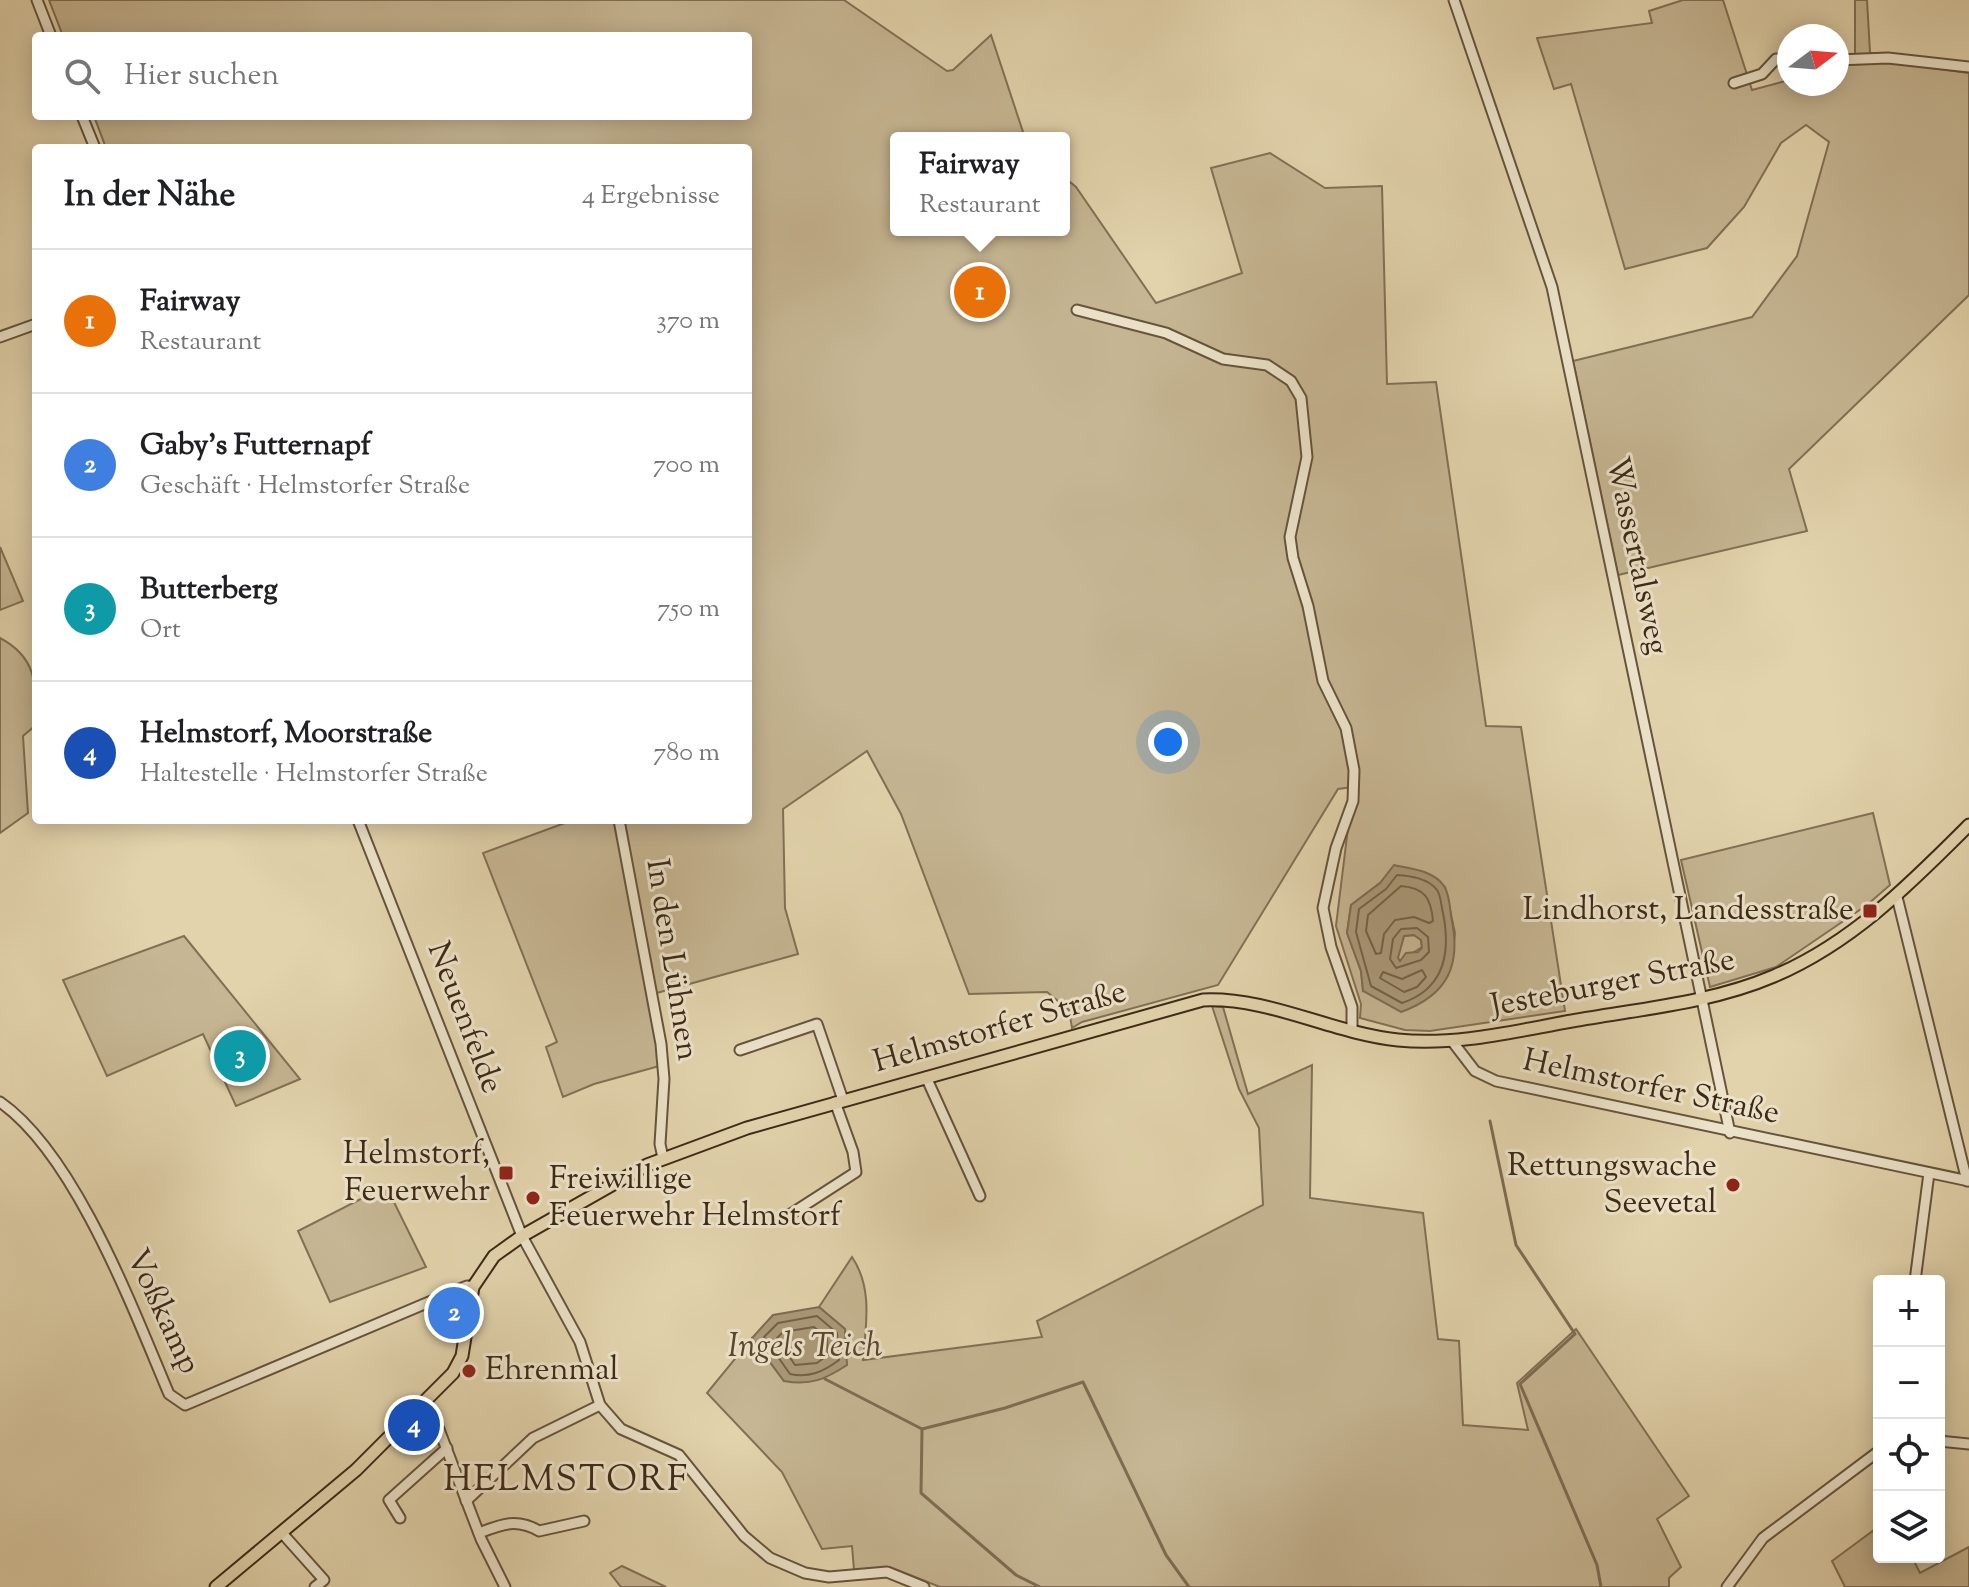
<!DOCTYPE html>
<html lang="de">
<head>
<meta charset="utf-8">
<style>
  body { margin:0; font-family:"Sorts Mill Goudy",serif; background:#f2f2f2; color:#202124 }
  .controls { position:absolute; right:24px; bottom:24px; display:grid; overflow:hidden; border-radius:8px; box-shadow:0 4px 20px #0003 }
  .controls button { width:72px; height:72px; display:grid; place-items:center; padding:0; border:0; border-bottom:2px solid #e0e0e0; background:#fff; color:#202124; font:40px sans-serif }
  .compass { position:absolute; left:1777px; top:24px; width:72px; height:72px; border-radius:50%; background:#fff; box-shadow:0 4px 20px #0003; rotate:74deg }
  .you { position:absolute; left:1168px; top:742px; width:28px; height:28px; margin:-20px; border:6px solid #fff; border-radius:50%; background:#1a73e8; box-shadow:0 0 0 12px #1a73e833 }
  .badge { display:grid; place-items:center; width:52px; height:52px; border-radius:50%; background:#8f2418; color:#fff; font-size:26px; font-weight:700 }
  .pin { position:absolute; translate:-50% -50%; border:4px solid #fff; box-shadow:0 2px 8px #0006 }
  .popup { position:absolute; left:890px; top:132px; width:180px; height:104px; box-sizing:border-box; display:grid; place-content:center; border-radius:8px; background:#fff; filter:drop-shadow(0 2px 6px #0005); font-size:26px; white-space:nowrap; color:#757577 }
  .popup b { font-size:30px; color:#202124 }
  .popup::after { content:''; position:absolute; left:50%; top:100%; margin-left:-16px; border:16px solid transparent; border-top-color:#fff }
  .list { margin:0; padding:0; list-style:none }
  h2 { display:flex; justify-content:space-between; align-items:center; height:104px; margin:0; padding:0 32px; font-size:34px }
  h2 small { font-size:26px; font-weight:400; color:#757577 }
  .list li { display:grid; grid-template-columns:52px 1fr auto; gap:24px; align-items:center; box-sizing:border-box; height:144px; padding:0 32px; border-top:2px solid #e0e0e0 }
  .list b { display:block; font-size:30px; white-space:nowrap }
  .list p { margin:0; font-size:26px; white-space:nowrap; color:#757577 }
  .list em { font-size:26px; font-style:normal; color:#757577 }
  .icon { flex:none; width:44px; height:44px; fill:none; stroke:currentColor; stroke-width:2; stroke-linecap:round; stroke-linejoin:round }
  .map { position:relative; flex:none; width:1969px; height:1587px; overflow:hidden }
  .search { position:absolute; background:#fff; box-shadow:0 4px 20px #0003; left:32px; top:32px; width:720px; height:88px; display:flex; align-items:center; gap:20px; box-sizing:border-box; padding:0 28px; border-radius:8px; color:#757577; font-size:30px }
  .panel { position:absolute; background:#fff; box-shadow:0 4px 20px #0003; left:32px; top:144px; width:720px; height:680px; border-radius:8px }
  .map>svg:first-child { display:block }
  .green { fill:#c6b693; stroke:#827055; stroke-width:2; fill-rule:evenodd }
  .water { fill:#aa9979; stroke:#7e6c52; stroke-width:2; fill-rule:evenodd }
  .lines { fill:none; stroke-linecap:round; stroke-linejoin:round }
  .shore { stroke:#746148; stroke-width:2 }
  .stream { stroke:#7e6c52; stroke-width:3 }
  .minor-casing { stroke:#66543c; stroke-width:13 }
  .major-casing { stroke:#3d2917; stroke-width:15 }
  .minor { stroke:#ece2c9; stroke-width:9 }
  .major { stroke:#e2d3ac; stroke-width:11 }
  .poi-dot { fill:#8f2418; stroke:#ece2c9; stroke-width:3 }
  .labels { text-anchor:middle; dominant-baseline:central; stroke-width:6; stroke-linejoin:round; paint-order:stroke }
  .street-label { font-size:32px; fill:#3d2917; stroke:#ece2c9 }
  .poi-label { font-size:32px; fill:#3d2917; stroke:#ece2c9; text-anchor:end }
  .water-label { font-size:34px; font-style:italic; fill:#584530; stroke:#ece2c9 }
  .quarter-label { font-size:36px; letter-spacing:2px; fill:#3d2917; stroke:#ece2c9 }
</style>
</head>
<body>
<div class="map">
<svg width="1969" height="1587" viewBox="0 0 1969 1587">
  <rect width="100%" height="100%" fill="#e2d3ac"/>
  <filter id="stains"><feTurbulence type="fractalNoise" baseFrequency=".0025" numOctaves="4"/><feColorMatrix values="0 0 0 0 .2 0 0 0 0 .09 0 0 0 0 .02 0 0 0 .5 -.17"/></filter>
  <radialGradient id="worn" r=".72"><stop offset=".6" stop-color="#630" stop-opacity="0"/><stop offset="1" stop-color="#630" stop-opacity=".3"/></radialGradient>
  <g class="green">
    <path d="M 49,0 L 844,0 L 947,71 L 953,70 L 991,35 L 1025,138 L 896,138 L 896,230 L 1064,230 L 1064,177 L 1076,187 L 1156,303 L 1242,273 L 1211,168 L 1270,153 L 1325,188 L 1382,186 L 1387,384 L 1436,382 L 1486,726 L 1521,727 L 1565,1011 L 1430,1031 L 1405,1030 L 1360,1018 L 1361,1004 L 1336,926 L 1353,787 L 1338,789 L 1218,985 L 1082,1022 L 1072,1028 L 1069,1010 L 1047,992 L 969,994 L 901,814 L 867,751 L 783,809 L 785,908 L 798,954 L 653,994 L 663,1065 L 594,1084 L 563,1097 L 546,1047 L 557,1042 L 483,853 L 573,820 L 748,820 L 748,148 L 106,148 L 94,116 L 748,116 L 748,36 L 63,36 ZM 1380,883 L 1445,887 L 1455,933 L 1453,951 L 1363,991 L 1361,971 L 1347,933 L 1351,905 Z"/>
    <path d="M 1683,0 L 1723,0 L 1752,90 L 1789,80 L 1789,84 L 1837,84 L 1837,68 L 1855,63 L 1855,0 L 1867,0 L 1870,52 L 1882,61 L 1969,73 L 1969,295 L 1789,469 L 1807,531 L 1618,575 L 1573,361 L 1752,317 L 1797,256 L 1829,142 L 1806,125 L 1781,143 L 1744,207 L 1707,248 L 1625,269 L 1571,84 L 1554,89 L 1537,38 L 1652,23 L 1649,11 Z"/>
    <path d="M 0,547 L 23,601 L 0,610 Z"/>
    <path d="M 0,638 C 38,658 36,686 36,725 L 23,736 L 28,813 L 0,833 Z"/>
    <path d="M 1873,813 L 1890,885 L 1867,905 L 1776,967 L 1710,987 L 1681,860 Z"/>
    <path d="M 1414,935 L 1421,940 L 1422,947 L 1400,961 L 1397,958 L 1404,936 Z"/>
    <path d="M 184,936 L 300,1079 L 236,1106 L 203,1034 L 107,1076 L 63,980 Z"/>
    <path d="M 1212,1006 L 1223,1007 L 1248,1094 L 1312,1065 L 1310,1198 L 1423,1213 L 1438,1339 L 1459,1341 L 1463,1425 L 1528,1430 L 1517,1383 L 1576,1329 L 1689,1496 L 1657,1519 L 1681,1567 L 1669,1578 L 1669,1587 L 940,1587 L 890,1567 L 854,1570 L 852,1546 L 822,1549 L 782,1472 L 707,1393 L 752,1338 L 784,1381 L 845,1329 L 819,1307 L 852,1257 C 873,1288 866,1325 863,1360 L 1042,1337 L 1037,1321 L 1263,1205 L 1259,1128 L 1239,1089 Z"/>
    <path d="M 386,1186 L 426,1267 L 330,1302 L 298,1231 Z"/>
    <path d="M 1874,1530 L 1879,1530 L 1879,1557 L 1912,1557 L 1920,1573 L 1969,1547 L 1969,1587 L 1845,1587 L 1832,1561 Z"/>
    <path d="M 622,1566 L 666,1587 L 621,1587 L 610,1573 Z"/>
  </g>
  <g class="water">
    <path d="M 1394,865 C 1411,869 1433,870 1444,886 C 1449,893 1450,907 1451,916 C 1462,965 1448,995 1401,1012 L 1363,991 L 1361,971 L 1347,933 L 1351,905 L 1380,883 ZM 1414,935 L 1421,940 L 1422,948 L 1418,952 L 1406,953 L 1400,961 L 1398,958 L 1404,936 Z"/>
    <path d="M 819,1307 L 845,1329 L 847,1365 C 826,1379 810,1386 784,1381 L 752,1338 L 773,1315 Z"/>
  </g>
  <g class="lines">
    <g class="shore">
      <path d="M 1397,875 C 1410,876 1428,878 1437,890 C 1441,895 1441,906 1443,913 C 1451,953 1444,989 1402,1003 L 1371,986 L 1356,932 L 1359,909 L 1386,889 Z"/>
      <path d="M 1401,886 C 1425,888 1431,898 1433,921 L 1429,923 L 1414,917 L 1395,920 L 1384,934 L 1381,953 L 1376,954 L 1366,931 L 1368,915 Z"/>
      <path d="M 1417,928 L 1428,937 L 1429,952 L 1421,960 L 1396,968 L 1390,959 L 1393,939 L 1401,929 Z"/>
      <path d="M 1422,970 L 1426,977 L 1417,987 L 1404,992 L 1380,978 L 1383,972 L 1402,979 Z"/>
      <path d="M 817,1316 L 837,1333 L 839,1360 C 823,1372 809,1378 790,1374 L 764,1337 L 778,1323 Z"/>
      <path d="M 814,1327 L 827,1338 L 828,1355 L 817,1363 L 795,1365 L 777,1338 L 783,1332 Z"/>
    </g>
    <g class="stream">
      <path d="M 1490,1121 L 1516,1245 L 1575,1334 L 1520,1384 L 1597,1565 L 1601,1587"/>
      <path d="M 825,1379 L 922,1429 L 921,1493 L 1016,1575 L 1040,1587"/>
      <path d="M 922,1429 L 1005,1408 L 1083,1382 L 1166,1555 L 1189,1587"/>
    </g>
    <defs>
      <g id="minor">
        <path d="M 37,0 L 51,36"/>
        <path d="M 1454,0 L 1552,287 L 1730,1133"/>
        <path d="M 1837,60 L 1888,58 L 1969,67"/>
        <path d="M 1734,83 L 1762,74 L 1776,59 L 1789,60"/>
        <path d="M 82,116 L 95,148"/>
        <path d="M 1077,310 L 1166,333 L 1223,359 L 1267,365 L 1291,381 L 1301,398 L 1307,457 L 1290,537 L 1293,558 L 1308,606 L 1323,681 L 1346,728 L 1354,770 L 1353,801 L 1336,848 L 1323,908 L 1331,947 L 1352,1007 L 1352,1031"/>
        <path d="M 0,337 L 36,324"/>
        <path d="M 358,820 L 522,1236 L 580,1342 L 600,1405 L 621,1429 L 679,1455 L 744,1536 L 770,1558 L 805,1573 L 829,1577 L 887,1572 L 924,1587"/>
        <path d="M 619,820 L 661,1044 L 664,1079 L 660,1144 L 663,1158"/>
        <path d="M 1897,897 L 1967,1181"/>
        <path d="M 1452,1041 L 1475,1071 L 1496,1081 L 1969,1181"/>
        <path d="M 740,1050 L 817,1024 L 843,1100"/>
        <path d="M 926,1077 L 980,1196"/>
        <path d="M 0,1102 C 75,1154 133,1309 169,1394 L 185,1405 L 467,1286 L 473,1287"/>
        <path d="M 783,1219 L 856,1172 L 853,1152 L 835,1102"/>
        <path d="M 1915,1281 L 1929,1173"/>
        <path d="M 426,1404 L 432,1411 L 481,1539 L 505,1587"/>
        <path d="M 1939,1441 L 1969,1444"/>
        <path d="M 466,1501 L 533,1438 L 600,1405"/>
        <path d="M 400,1518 L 389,1500 L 447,1448"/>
        <path d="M 282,1533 L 324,1580 L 315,1587"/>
        <path d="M 479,1533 C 502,1524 517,1518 539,1531 L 584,1521"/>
        <path d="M 1727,1587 L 1763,1538 L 1879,1451"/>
      </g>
      <path id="major" d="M 216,1587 L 356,1470 L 453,1373 L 462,1356 L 473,1287 L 494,1256 L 522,1236 L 647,1165 L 747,1128 L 1203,1000 C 1270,997 1331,1033 1398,1040 C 1456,1046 1515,1031 1572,1021 C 1639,1009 1711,1003 1774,976 C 1852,943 1910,884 1969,825"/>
    </defs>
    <use href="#minor" class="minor-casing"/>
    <use href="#major" class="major-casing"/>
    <use href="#minor" class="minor"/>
    <use href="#major" class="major"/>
  </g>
  <g class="poi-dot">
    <rect x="1862" y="903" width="16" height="16" rx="4"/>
    <rect x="498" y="1165" width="16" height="16" rx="4"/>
    <circle cx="1733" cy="1185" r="8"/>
    <circle cx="533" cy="1198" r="8"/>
    <circle cx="469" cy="1371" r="8"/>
  </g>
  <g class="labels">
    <g class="street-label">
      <text transform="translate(1636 556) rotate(78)">Wassertalsweg</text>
      <text transform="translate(671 960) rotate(81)">In den Lühnen</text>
      <text transform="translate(1613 984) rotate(-11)">Jesteburger Straße</text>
      <text transform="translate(464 1018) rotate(69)">Neuenfelde</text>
      <text transform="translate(1000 1028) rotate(-16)">Helmstorfer Straße</text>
      <text transform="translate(1651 1088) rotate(12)">Helmstorfer Straße</text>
      <text transform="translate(162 1312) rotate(65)">Voßkamp</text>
    </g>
    <g class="poi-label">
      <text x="1854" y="911">Lindhorst, Landesstraße</text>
      <text x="490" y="1155">Helmstorf,<tspan x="490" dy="37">Feuerwehr</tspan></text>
      <text x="1717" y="1167">Rettungswache<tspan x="1717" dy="37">Seevetal</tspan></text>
      <text x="549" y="1180" text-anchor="start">Freiwillige<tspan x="549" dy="37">Feuerwehr Helmstorf</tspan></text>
      <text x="485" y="1371" text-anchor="start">Ehrenmal</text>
    </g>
    <g class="water-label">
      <text x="805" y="1347">Ingels Teich</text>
    </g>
    <g class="quarter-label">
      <text x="566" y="1481">HELMSTORF</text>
    </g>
  </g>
  <rect width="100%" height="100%" filter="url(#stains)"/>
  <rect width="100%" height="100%" fill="url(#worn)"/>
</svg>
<div class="controls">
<button>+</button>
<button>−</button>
<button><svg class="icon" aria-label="locate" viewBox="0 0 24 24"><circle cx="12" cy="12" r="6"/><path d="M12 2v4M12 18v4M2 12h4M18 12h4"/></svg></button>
<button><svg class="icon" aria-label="layers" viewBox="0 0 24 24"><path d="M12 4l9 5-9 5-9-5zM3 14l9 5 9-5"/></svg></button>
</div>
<svg class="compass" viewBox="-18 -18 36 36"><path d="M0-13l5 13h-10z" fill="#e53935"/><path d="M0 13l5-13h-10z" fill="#757577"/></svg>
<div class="you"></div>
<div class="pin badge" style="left:980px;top:292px;background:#e8710a">1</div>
<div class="popup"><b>Fairway</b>Restaurant</div>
<div class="pin badge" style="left:454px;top:1313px;background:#3f7fe0">2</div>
<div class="pin badge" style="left:240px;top:1056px;background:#0f9aa8">3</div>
<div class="pin badge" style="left:414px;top:1425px;background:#1a4fb4">4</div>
<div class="search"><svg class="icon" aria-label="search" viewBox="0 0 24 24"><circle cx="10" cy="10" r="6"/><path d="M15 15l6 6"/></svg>Hier suchen</div>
<section class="panel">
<h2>In der Nähe<small>4 Ergebnisse</small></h2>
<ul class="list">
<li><span class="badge" style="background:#e8710a">1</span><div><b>Fairway</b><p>Restaurant</p></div><em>370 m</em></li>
<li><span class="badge" style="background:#3f7fe0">2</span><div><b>Gaby's Futternapf</b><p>Geschäft · Helmstorfer Straße</p></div><em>700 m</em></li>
<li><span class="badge" style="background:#0f9aa8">3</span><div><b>Butterberg</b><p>Ort</p></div><em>750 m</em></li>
<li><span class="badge" style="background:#1a4fb4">4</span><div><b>Helmstorf, Moorstraße</b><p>Haltestelle · Helmstorfer Straße</p></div><em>780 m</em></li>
</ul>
</section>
</div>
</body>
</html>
